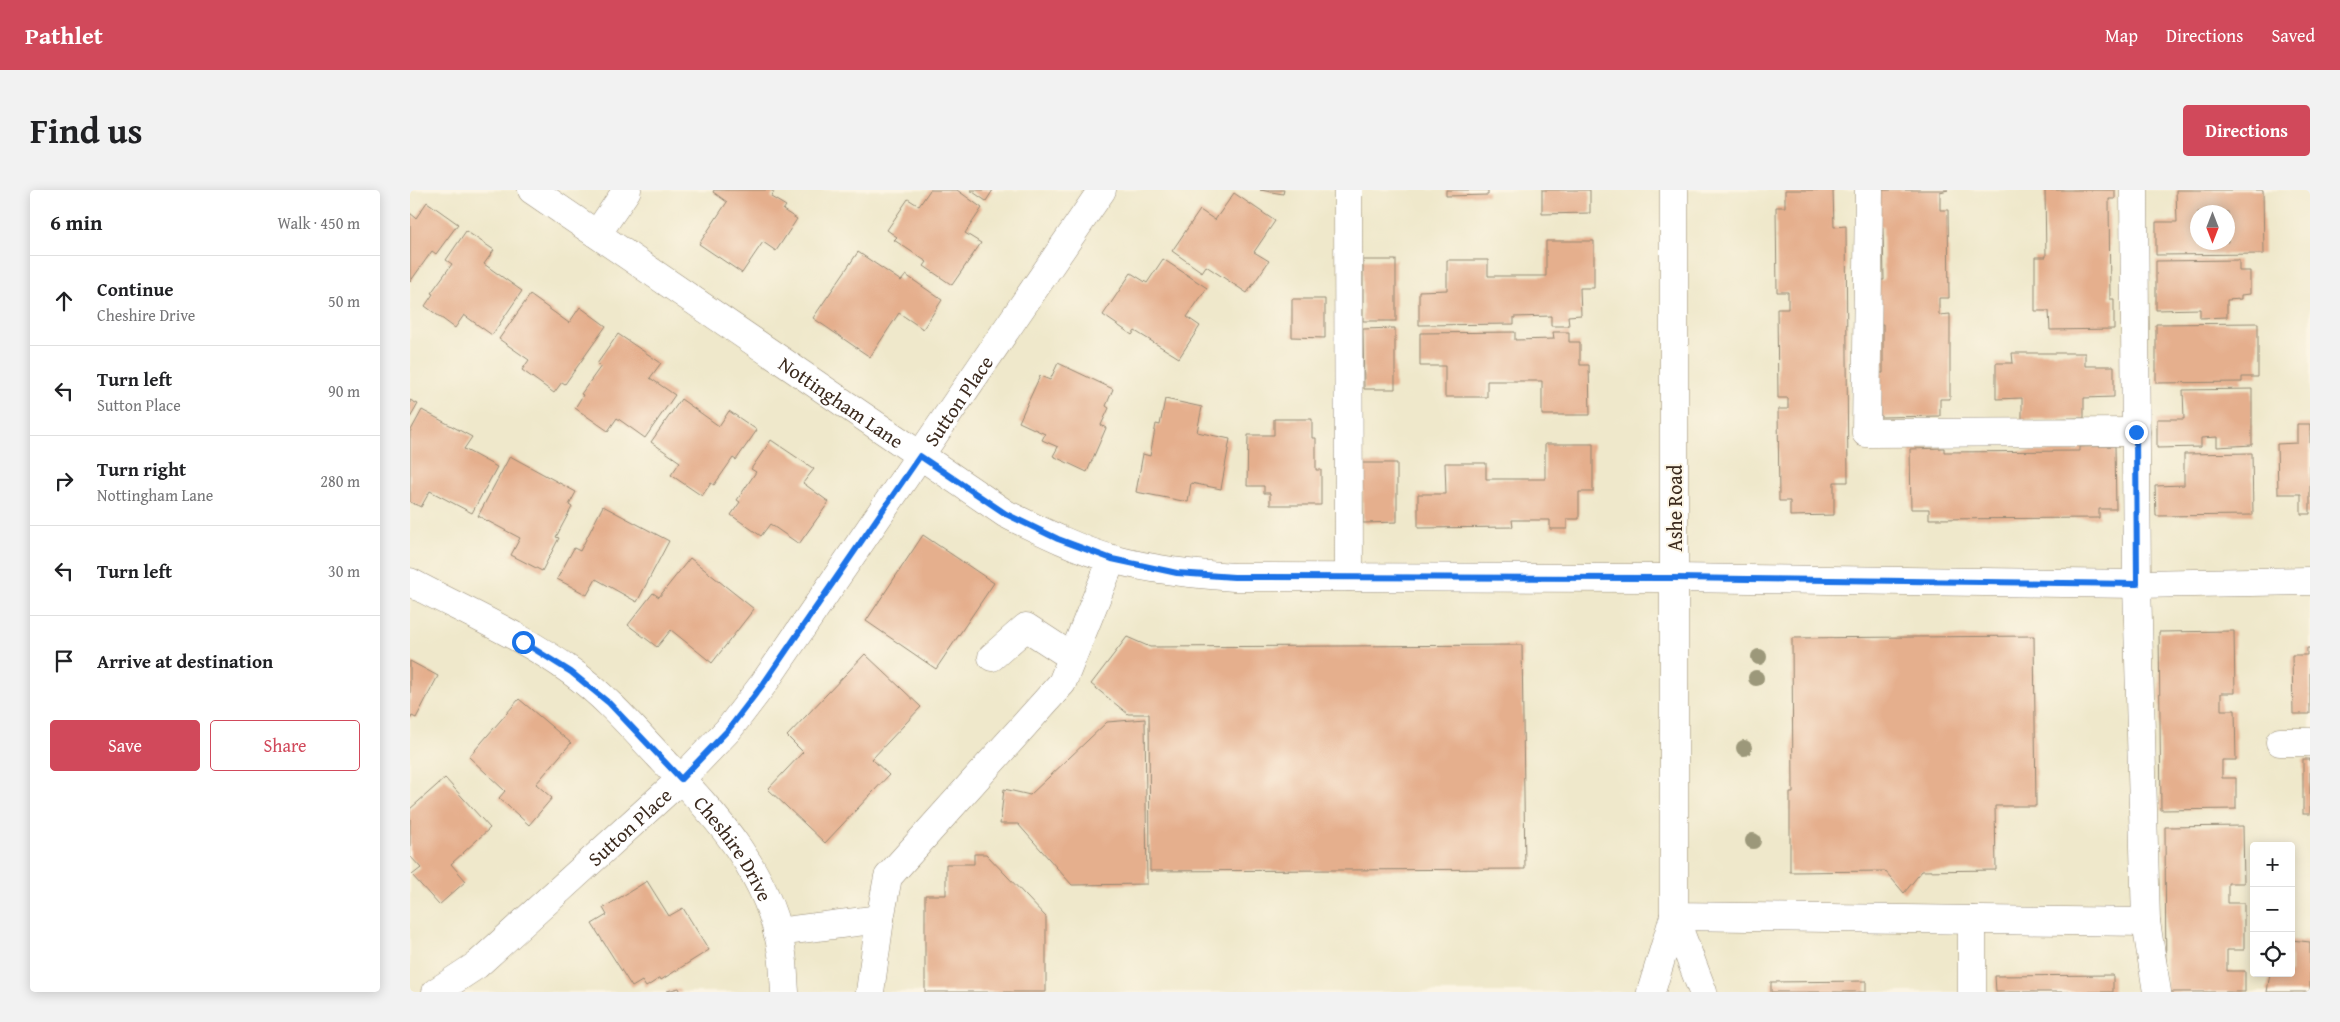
<!DOCTYPE html>
<html lang="en">
<head>
<meta charset="utf-8">
<style>
  body { margin:0; font-family:"Gentium Book Plus",serif; background:#f2f2f2; color:#202124 }
  .controls { position:absolute; right:15px; bottom:15px; display:grid; overflow:hidden; border-radius:5px; box-shadow:0 2px 12px #0003 }
  .controls button { width:45px; height:45px; display:grid; place-items:center; padding:0; border:0; border-bottom:1px solid #e0e0e0; background:#fff; color:#202124; font:25px sans-serif }
  .compass { position:absolute; left:1780px; top:15px; width:45px; height:45px; border-radius:50%; background:#fff; box-shadow:0 2px 12px #0003; rotate:180deg }
  .stop { position:absolute; width:15px; height:15px; margin:-11px; border:4px solid #1a73e8; border-radius:50%; background:#fff }
  .stop.end { background:#1a73e8; border-color:#fff; box-shadow:0 1px 5px #0008 }
  .list { margin:0; padding:0; list-style:none }
  h2 { display:flex; justify-content:space-between; align-items:center; height:65px; margin:0; padding:0 20px; font-size:21px }
  h2 small { font-size:16px; font-weight:400; color:#757577 }
  .list li { display:grid; grid-template-columns:32px 1fr auto; gap:15px; align-items:center; box-sizing:border-box; height:90px; padding:0 20px; border-top:1px solid #e0e0e0 }
  .list b { display:block; font-size:19px; white-space:nowrap }
  .list p { margin:0; font-size:16px; white-space:nowrap; color:#757577 }
  .list em { font-size:16px; font-style:normal; color:#757577 }
  .actions { display:flex; gap:10px; padding:15px 20px }
  .actions a { flex:1; padding:11px 0; border:1px solid #d1495b; border-radius:5px; text-align:center; font-size:18px; color:#d1495b }
  .actions .main { background:#d1495b; color:#fff }
  .icon { flex:none; width:28px; height:28px; fill:none; stroke:currentColor; stroke-width:2; stroke-linecap:round; stroke-linejoin:round }
  .map { position:relative; flex:none; width:1900px; height:802px; overflow:hidden; border-radius:5px }
  header { display:flex; align-items:center; gap:30px; box-sizing:border-box; height:70px; padding:0 25px; background:#d1495b; color:#fff }
  header strong { font-size:24px }
  nav { display:flex; gap:28px; margin-inline-start:auto; font-size:18px }
  .intro { display:flex; align-items:center; justify-content:space-between; box-sizing:border-box; height:120px; padding:0 30px }
  h1 { margin:0; font-size:35px }
  .button { padding:12px 22px; border-radius:5px; background:#d1495b; color:#fff; font-size:18px; font-weight:700 }
  main { display:flex; gap:30px; padding:0 30px }
  aside { flex:1; background:#fff; border-radius:5px; box-shadow:0 2px 12px #0003 }
  .map>svg:first-child { display:block }
  .building { fill:#e5af8d; fill-rule:evenodd }
  .lines { fill:none; stroke-linecap:round; stroke-linejoin:round }
  .minor-casing { stroke:#958974; stroke-width:29 }
  .minor { stroke:#fff; stroke-width:28 }
  .tree { fill:#9c987a }
  .route { stroke:#1a73e8; stroke-width:6 }
  .labels { text-anchor:middle; dominant-baseline:central; stroke-width:4; stroke-linejoin:round; paint-order:stroke }
  .street-label { font-size:20px; fill:#3b2a1e; stroke:#fcf5e5 }
</style>
</head>
<body>
<header>
<strong>Pathlet</strong>
<nav><a>Map</a><a>Directions</a><a>Saved</a></nav>
</header>
<div class="intro"><h1>Find us</h1><a class="button">Directions</a></div>
<main>
<aside>
<h2>6 min<small>Walk · 450 m</small></h2>
<ul class="list">
<li><svg class="icon" aria-label="ahead" viewBox="0 0 24 24"><path d="M12 20V5M6 11l6-6 6 6"/></svg><div><b>Continue</b><p>Cheshire Drive</p></div><em>50 m</em></li>
<li><svg class="icon" aria-label="left" viewBox="0 0 24 24"><path d="M17 20v-9H6M10 6l-5 5 5 5"/></svg><div><b>Turn left</b><p>Sutton Place</p></div><em>90 m</em></li>
<li><svg class="icon" aria-label="right" viewBox="0 0 24 24"><path d="M7 20v-9h11M14 6l5 5-5 5"/></svg><div><b>Turn right</b><p>Nottingham Lane</p></div><em>280 m</em></li>
<li><svg class="icon" aria-label="left" viewBox="0 0 24 24"><path d="M17 20v-9H6M10 6l-5 5 5 5"/></svg><div><b>Turn left</b></div><em>30 m</em></li>
<li><svg class="icon" aria-label="arrive" viewBox="0 0 24 24"><path d="M6 21V4h12l-3 4 3 4H6"/></svg><div><b>Arrive at destination</b></div></li>
</ul>
<div class="actions"><a class="main">Save</a><a>Share</a></div>
</aside>
<div class="map">
<svg width="1900" height="802" viewBox="0 0 1900 802">
  <rect width="100%" height="100%" fill="#fcf5e5"/>
  <filter id="ink" filterUnits="userSpaceOnUse"><feTurbulence type="fractalNoise" baseFrequency=".02" numOctaves="2"/><feDisplacementMap in="SourceGraphic" scale="10" xChannelSelector="R" yChannelSelector="G"/><feConvolveMatrix kernelMatrix="1 2 1 2 8 2 1 2 1" color-interpolation-filters="sRGB"/></filter>
  <filter id="wash" filterUnits="userSpaceOnUse"><feTurbulence type="fractalNoise" baseFrequency=".0096" numOctaves="4" result="noise"/><feDisplacementMap in="SourceGraphic" scale="20" xChannelSelector="R" yChannelSelector="G"/><feGaussianBlur stdDeviation="1.12" result="paint"/><feColorMatrix in="noise" values="0 0 0 0 0 0 0 0 0 0 0 0 0 0 0 0 0 1.4 0 .05"/><feComposite in="paint" operator="in"/></filter>
  <g filter="url(#wash)">
    <rect width="100%" height="100%" fill="#efe8cb"/>
    <g id="blocks">
      <g class="building">
        <path d="M 304,0 L 360,0 L 364,2 L 361,7 L 376,16 L 373,20 L 387,29 L 366,61 L 353,52 L 332,83 L 289,54 L 317,12 L 303,2 Z"/>
        <path d="M 520,0 L 547,0 L 572,18 L 555,43 L 571,53 L 542,95 L 514,76 L 517,72 L 484,50 L 487,47 L 477,40 L 498,9 L 509,16 Z"/>
        <path d="M 560,0 L 583,0 L 576,11 Z"/>
        <path d="M 850,0 L 874,0 L 873,4 Z"/>
        <path d="M 1036,0 L 1078,0 L 1078,5 L 1036,6 Z"/>
        <path d="M 1132,0 L 1180,0 L 1180,23 L 1132,24 Z"/>
        <path d="M 1375,0 L 1423,0 L 1424,37 L 1436,36 L 1438,292 L 1424,292 L 1424,325 L 1380,326 L 1380,311 L 1369,311 L 1368,219 L 1378,219 L 1378,208 L 1368,208 L 1367,119 L 1378,119 L 1378,102 L 1367,102 L 1366,17 L 1375,17 Z"/>
        <path d="M 1467,0 L 1538,0 L 1530,2 L 1530,20 L 1538,20 L 1539,108 L 1529,108 L 1529,125 L 1540,124 L 1540,209 L 1530,209 L 1530,226 L 1470,227 L 1469,183 L 1473,183 L 1473,134 L 1469,134 L 1468,90 L 1474,90 L 1473,37 L 1468,37 Z"/>
        <path d="M 1635,0 L 1705,0 L 1705,9 L 1699,9 L 1700,109 L 1704,109 L 1704,139 L 1640,140 L 1639,121 L 1625,121 L 1625,67 L 1636,67 Z"/>
        <path d="M 1766,0 L 1853,0 L 1854,64 L 1746,65 L 1746,32 L 1767,32 ZM 1788,22 L 1818,22 L 1818,52 L 1788,52 Z"/>
        <path d="M 824,3 L 865,31 L 844,62 L 859,71 L 837,103 L 796,76 L 792,82 L 762,61 L 790,20 L 805,30 Z"/>
        <path d="M 17,12 L 48,34 L 26,64 L 22,61 L 0,92 L 0,23 L 6,28 Z"/>
        <path d="M 56,41 L 84,60 L 74,74 L 112,101 L 82,145 L 54,125 L 45,138 L 15,116 L 23,104 L 21,103 L 42,74 L 36,70 Z"/>
        <path d="M 1136,51 L 1184,51 L 1184,98 L 1170,98 L 1171,125 L 1158,126 L 1159,136 L 1141,136 L 1141,126 L 1104,127 L 1104,134 L 1009,135 L 1009,101 L 1037,100 L 1037,70 L 1078,70 L 1078,86 L 1136,86 Z"/>
        <path d="M 448,62 L 491,91 L 496,85 L 532,110 L 513,139 L 489,123 L 460,167 L 403,128 Z"/>
        <path d="M 753,69 L 797,98 L 777,127 L 790,136 L 769,168 L 725,141 L 722,145 L 693,125 L 721,83 L 737,93 Z"/>
        <rect x="953" y="70" width="33" height="61"/>
        <path d="M 1829,70 L 1829,81 L 1840,81 L 1840,104 L 1831,105 L 1831,109 L 1817,110 L 1817,127 L 1790,128 L 1790,119 L 1746,120 L 1746,71 Z"/>
        <path d="M 120,105 L 159,133 L 170,117 L 196,136 L 155,194 L 152,192 L 144,203 L 112,180 L 119,170 L 89,149 Z"/>
        <path d="M 882,109 L 915,109 L 915,148 L 882,147 Z"/>
        <path d="M 1848,133 L 1848,187 L 1832,187 L 1832,192 L 1746,193 L 1746,134 Z"/>
        <path d="M 985,138 L 985,199 L 954,199 L 953,139 Z"/>
        <path d="M 1105,142 L 1105,150 L 1144,149 L 1143,142 L 1159,142 L 1159,152 L 1170,152 L 1170,175 L 1179,175 L 1180,225 L 1132,225 L 1132,191 L 1077,191 L 1077,207 L 1035,207 L 1035,176 L 1010,176 L 1010,143 Z"/>
        <path d="M 208,144 L 251,173 L 240,188 L 265,205 L 235,248 L 207,228 L 198,241 L 165,218 L 173,205 L 171,204 L 191,176 L 187,174 Z"/>
        <path d="M 1602,163 L 1675,163 L 1675,176 L 1704,176 L 1704,207 L 1674,208 L 1674,228 L 1612,229 L 1612,208 L 1586,209 L 1586,173 L 1603,173 Z"/>
        <path d="M 648,173 L 703,199 L 696,216 L 699,218 L 691,235 L 696,238 L 677,282 L 643,266 L 648,257 L 632,250 L 635,244 L 609,232 L 630,186 L 640,190 Z"/>
        <path d="M 1842,199 L 1842,255 L 1807,257 L 1807,247 L 1791,248 L 1791,257 L 1747,258 L 1747,229 L 1774,229 L 1773,200 Z"/>
        <path d="M 271,209 L 309,236 L 319,221 L 347,240 L 326,270 L 323,268 L 304,295 L 301,293 L 292,306 L 261,285 L 270,272 L 241,252 Z"/>
        <path d="M 755,209 L 792,217 L 787,242 L 820,249 L 811,299 L 781,293 L 778,312 L 726,302 L 733,264 L 740,266 L 746,234 L 750,235 Z"/>
        <path d="M 0,210 L 8,214 L 0,228 Z"/>
        <path d="M 12,220 L 62,247 L 54,259 L 87,277 L 62,323 L 20,301 L 11,317 L 0,312 L 0,242 Z"/>
        <path d="M 864,229 L 902,229 L 902,248 L 906,248 L 906,280 L 911,280 L 911,315 L 860,315 L 860,303 L 854,303 L 854,296 L 837,296 L 838,245 L 864,245 Z"/>
        <path d="M 1887,234 L 1900,234 L 1900,324 L 1891,324 L 1891,304 L 1868,304 L 1867,254 L 1887,253 Z"/>
        <path d="M 361,250 L 404,279 L 393,293 L 419,312 L 389,354 L 360,334 L 351,346 L 321,325 L 330,312 L 327,310 L 346,282 L 341,279 Z"/>
        <path d="M 1135,254 L 1183,254 L 1183,302 L 1169,302 L 1169,329 L 1157,329 L 1157,339 L 1140,339 L 1140,330 L 1102,330 L 1103,337 L 1008,338 L 1008,304 L 1036,304 L 1035,273 L 1076,273 L 1076,289 L 1135,289 Z"/>
        <path d="M 1705,256 L 1706,319 L 1689,319 L 1689,328 L 1519,329 L 1519,319 L 1501,319 L 1500,259 L 1534,258 L 1534,262 L 1669,261 L 1669,257 Z"/>
        <path d="M 1842,263 L 1843,325 L 1746,326 L 1745,296 L 1774,295 L 1774,264 Z"/>
        <path d="M 100,266 L 166,302 L 159,315 L 162,317 L 146,347 L 149,348 L 132,381 L 101,365 L 110,348 L 68,326 Z"/>
        <path d="M 952,273 L 987,273 L 987,332 L 953,333 Z"/>
        <path d="M 193,316 L 259,351 L 227,412 L 186,389 L 177,405 L 147,389 L 164,358 L 170,361 Z"/>
        <path d="M 513,345 L 584,393 L 526,479 L 456,431 Z"/>
        <path d="M 280,368 L 344,419 L 302,473 L 261,440 L 247,457 L 218,435 L 243,403 L 249,407 Z"/>
        <path d="M 1824,441 L 1825,503 L 1811,503 L 1811,520 L 1825,520 L 1826,570 L 1812,570 L 1812,588 L 1826,588 L 1826,619 L 1751,620 L 1749,442 Z"/>
        <path d="M 1624,446 L 1626,616 L 1585,616 L 1586,680 L 1512,681 L 1494,703 L 1475,681 L 1380,682 L 1380,603 L 1383,603 L 1382,448 Z"/>
        <path d="M 717,447 L 740,457 L 1112,455 L 1115,679 L 740,681 L 739,524 L 718,524 L 681,494 Z"/>
        <path d="M 1897,458 L 1900,458 L 1900,524 L 1883,524 L 1882,465 L 1897,465 Z"/>
        <path d="M 455,464 L 511,517 L 462,569 L 479,585 L 415,653 L 358,599 L 393,562 L 377,546 Z"/>
        <path d="M 0,471 L 28,486 L 6,528 L 2,526 L 0,530 Z"/>
        <path d="M 109,509 L 161,553 L 126,594 L 142,608 L 119,635 L 89,608 L 95,601 L 59,567 Z"/>
        <path d="M 735,529 L 737,694 L 662,695 L 608,634 L 590,634 L 594,599 L 620,605 L 697,532 Z"/>
        <rect x="1893" y="569" width="7" height="55"/>
        <path d="M 35,588 L 80,638 L 41,674 L 56,691 L 29,715 L 2,685 L 11,678 L 0,666 L 0,619 Z"/>
        <path d="M 1833,636 L 1834,693 L 1818,693 L 1818,713 L 1834,713 L 1834,760 L 1817,760 L 1817,781 L 1835,781 L 1835,802 L 1756,802 L 1755,637 Z"/>
        <path d="M 564,664 L 576,664 L 636,727 L 636,802 L 515,802 L 515,705 L 536,705 L 536,674 L 564,674 Z"/>
        <path d="M 237,691 L 259,726 L 273,718 L 299,760 L 251,790 L 250,788 L 236,797 L 232,791 L 222,797 L 182,734 L 197,725 L 193,718 Z"/>
        <path d="M 1881,750 L 1900,752 L 1900,802 L 1857,802 L 1860,783 L 1881,783 Z"/>
        <path d="M 1703,785 L 1703,802 L 1586,802 L 1585,786 Z"/>
        <path d="M 1456,791 L 1456,802 L 1361,802 L 1361,792 Z"/>
        <path d="M 269,798 L 271,802 L 257,802 L 257,801 Z"/>
      </g>
    </g>
  </g>
  <g filter="url(#ink)">
    <use href="#blocks" fill-opacity="0" stroke="#958974" stroke-width="1"/>
    <g class="lines">
      <defs>
        <g id="minor">
          <path id="s1" d="M 122,0 L 596,324 C 631,341 665,358 702,369 C 742,380 783,384 824,387 L 1264,388 L 1727,394 L 1900,391"/>
          <path d="M 938,0 L 939,387"/>
          <path d="M 1264,0 L 1264,726 L 1736,732"/>
          <path d="M 1459,0 L 1456,243 L 1726,242"/>
          <path d="M 1724,0 L 1727,394 L 1736,732 L 1747,802"/>
          <path d="M 187,44 L 217,0"/>
          <path id="s2" d="M 0,392 C 54,421 113,446 162,482 C 195,506 221,536 249,566 C 304,624 360,681 372,764 C 374,777 374,790 375,802"/>
          <path d="M 582,467 L 616,437 L 662,467"/>
          <path d="M 1870,552 L 1900,552"/>
          <path d="M 470,729 L 478,687 L 652,493 L 702,369"/>
          <path d="M 367,742 L 470,729 L 460,802"/>
          <path id="s3" d="M 26,802 L 67,775 L 271,589 L 318,540 L 354,493 L 692,0"/>
          <path d="M 1241,802 L 1264,726 L 1293,802"/>
          <path d="M 1562,802 L 1562,730"/>
        </g>
      </defs>
      <use href="#minor" class="minor-casing"/>
      <use href="#minor" class="minor"/>
    </g>
    <g class="tree">
      <circle cx="1349" cy="467" r="8"/>
      <circle cx="1346" cy="488" r="8"/>
      <circle cx="1334" cy="558" r="8"/>
      <circle cx="1343" cy="651" r="8"/>
    </g>
  </g>
  <g class="lines" filter="url(#ink)">
    <path class="route" d="M 113,452 L 161,482 L 199,513 L 271,589 L 318,540 L 354,493 L 510,266 L 596,324 L 648,349 L 702,369 L 767,383 L 824,387 L 1264,388 L 1727,394 L 1726,242"/>
  </g>
  <g class="labels">
    <g class="street-label">
      <text stroke="none"><textPath href="#s3" startOffset="795">Sutton Place</textPath></text>
      <text stroke="none"><textPath href="#s1" startOffset="375">Nottingham Lane</textPath></text>
      <text transform="translate(1264 318) rotate(-90)">Ashe Road</text>
      <text stroke="none"><textPath href="#s3" startOffset="255">Sutton Place</textPath></text>
      <text stroke="none"><textPath href="#s2" startOffset="426">Cheshire Drive</textPath></text>
    </g>
  </g>
</svg>
<div class="controls">
<button>+</button>
<button>−</button>
<button><svg class="icon" aria-label="locate" viewBox="0 0 24 24"><circle cx="12" cy="12" r="6"/><path d="M12 2v4M12 18v4M2 12h4M18 12h4"/></svg></button>
</div>
<svg class="compass" viewBox="-18 -18 36 36"><path d="M0-13l5 13h-10z" fill="#e53935"/><path d="M0 13l5-13h-10z" fill="#757577"/></svg>
<div class="stop" style="left:113px;top:452px"></div>
<div class="stop end" style="left:1726px;top:242px"></div>
</div>
</main>
</body>
</html>
